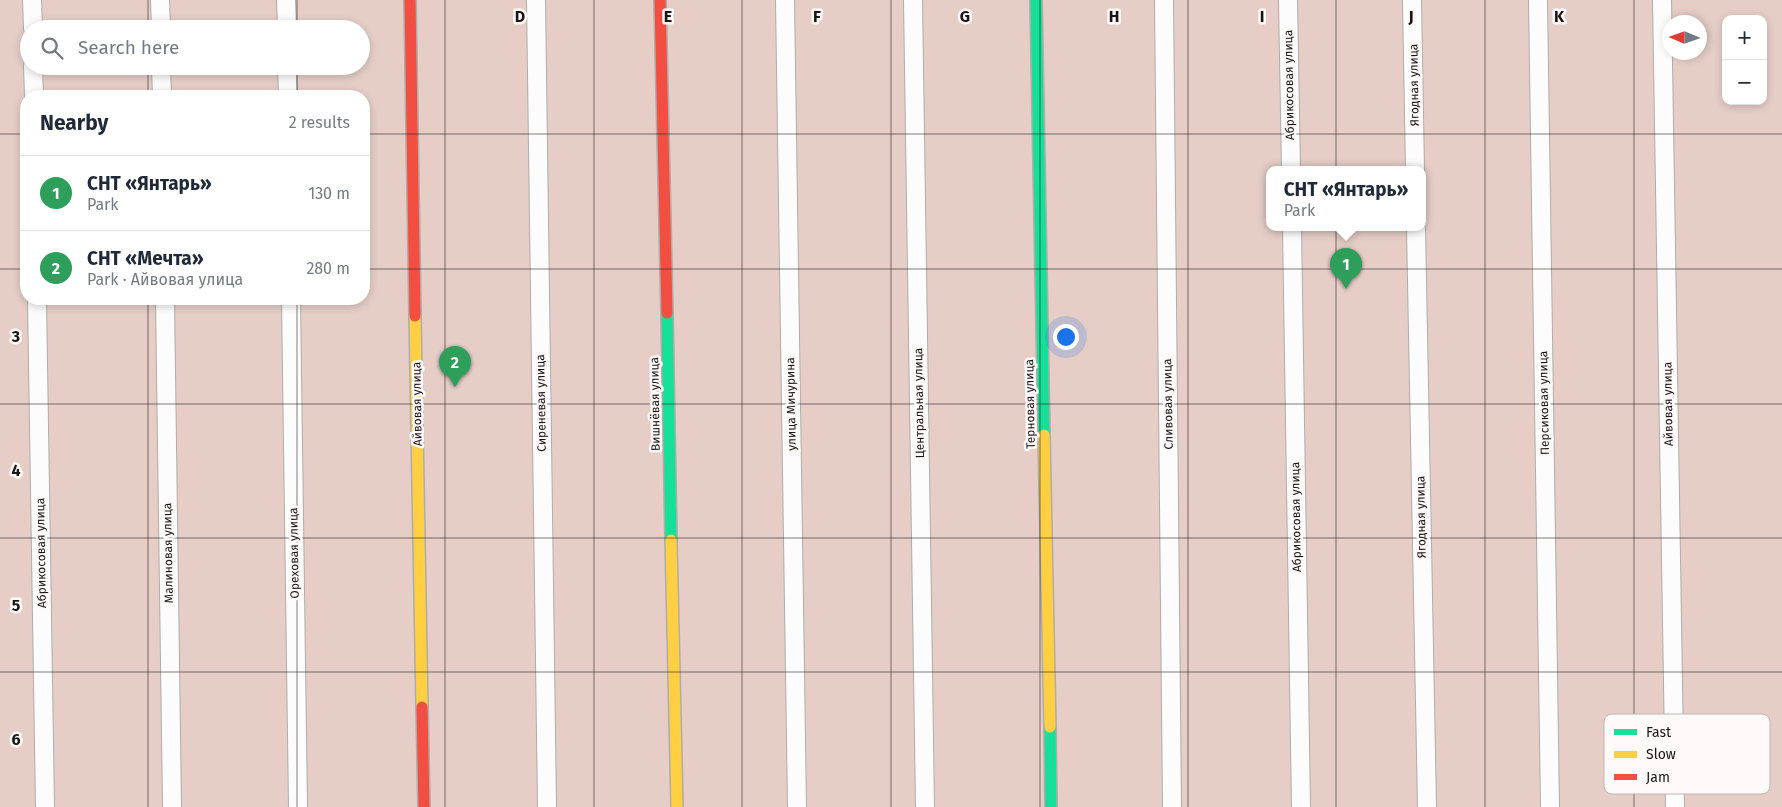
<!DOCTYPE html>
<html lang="en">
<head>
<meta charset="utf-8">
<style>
  body { margin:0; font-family:"Fira Sans",sans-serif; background:#f2f2f3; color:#1f2937 }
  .controls { position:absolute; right:15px; top:15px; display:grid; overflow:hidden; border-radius:10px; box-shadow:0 2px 8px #0003 }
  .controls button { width:45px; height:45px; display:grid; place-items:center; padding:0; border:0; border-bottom:1px solid #e0e1e3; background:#fff; color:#1f2937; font:25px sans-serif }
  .compass { position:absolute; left:1662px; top:15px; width:45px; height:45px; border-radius:50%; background:#fff; box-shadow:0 2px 8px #0003; rotate:272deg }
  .you { position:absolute; left:1065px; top:336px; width:18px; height:18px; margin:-12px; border:4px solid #fff; border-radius:50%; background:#1a73e8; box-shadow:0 0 0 8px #1a73e833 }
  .badge { display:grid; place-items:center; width:32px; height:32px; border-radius:50%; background:#7c3aed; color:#fff; font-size:16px; font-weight:700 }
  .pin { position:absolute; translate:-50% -41px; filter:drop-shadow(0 1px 2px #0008) }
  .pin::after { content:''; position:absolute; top:26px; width:18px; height:15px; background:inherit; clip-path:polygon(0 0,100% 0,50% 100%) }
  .popup { position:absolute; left:1266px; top:166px; width:160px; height:65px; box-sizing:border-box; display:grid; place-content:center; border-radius:10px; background:#fff; filter:drop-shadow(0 1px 4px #0005); font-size:16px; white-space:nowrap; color:#747a83 }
  .popup b { font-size:19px; color:#1f2937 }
  .popup::after { content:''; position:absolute; left:50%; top:100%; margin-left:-10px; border:10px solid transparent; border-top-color:#fff }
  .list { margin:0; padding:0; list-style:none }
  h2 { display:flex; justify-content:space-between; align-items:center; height:65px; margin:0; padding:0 20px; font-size:21px }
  h2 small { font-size:16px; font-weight:400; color:#747a83 }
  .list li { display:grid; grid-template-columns:32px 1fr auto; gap:15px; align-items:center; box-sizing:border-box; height:75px; padding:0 20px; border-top:1px solid #e0e1e3 }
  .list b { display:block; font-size:19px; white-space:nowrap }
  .list p { margin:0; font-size:16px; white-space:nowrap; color:#747a83 }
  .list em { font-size:16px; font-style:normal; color:#747a83 }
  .icon { flex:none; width:28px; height:28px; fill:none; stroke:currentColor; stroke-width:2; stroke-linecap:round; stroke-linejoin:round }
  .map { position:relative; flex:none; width:1782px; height:807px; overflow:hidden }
  .search { position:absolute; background:#fff; box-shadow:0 2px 8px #0003; left:20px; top:20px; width:350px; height:55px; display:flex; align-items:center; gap:12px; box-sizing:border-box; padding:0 18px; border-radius:28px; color:#747a83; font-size:19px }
  .panel { position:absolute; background:#fff; box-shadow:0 2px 8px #0003; left:20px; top:90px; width:350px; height:215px; border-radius:20px }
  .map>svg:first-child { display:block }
  .green { fill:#e6cec7; fill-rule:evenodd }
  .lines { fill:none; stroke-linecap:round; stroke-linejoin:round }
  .street-casing { stroke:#b0acaa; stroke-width:20 }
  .fast-casing { stroke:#b0acaa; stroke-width:14 }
  .slow-casing { stroke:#b0acaa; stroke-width:14 }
  .jam-casing { stroke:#b0acaa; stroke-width:14 }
  .street { stroke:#fdfcfc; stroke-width:18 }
  .fast { stroke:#16e098; stroke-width:11 }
  .slow { stroke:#ffcf43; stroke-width:11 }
  .jam { stroke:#f24e42; stroke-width:11 }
  .grid { fill:none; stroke:#191514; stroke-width:1; stroke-opacity:0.55 }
  .labels { text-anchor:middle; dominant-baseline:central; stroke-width:5; stroke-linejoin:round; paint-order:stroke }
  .street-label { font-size:12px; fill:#191514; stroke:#fffaf9 }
  .key { fill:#fffaf9; stroke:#bab5b4; stroke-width:1 }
  .key-label { font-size:14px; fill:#191514 }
  .grid-label { font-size:16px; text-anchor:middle; font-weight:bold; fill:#191514; stroke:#fffaf9; stroke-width:5; stroke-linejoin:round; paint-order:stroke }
</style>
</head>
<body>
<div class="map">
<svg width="1782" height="807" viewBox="0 0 1782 807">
  <rect width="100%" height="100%" fill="#f4edea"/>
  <path class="green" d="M 0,0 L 1782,0 L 1782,807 L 0,807 ZM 1726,19 L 1763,19 L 1763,101 L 1726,101 ZM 1670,22 L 1700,22 L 1700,52 L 1670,52 ZM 29,29 L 361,29 L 361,66 L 29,66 ZM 26,96 L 364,96 L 364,299 L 26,299 ZM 1270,170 L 1422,170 L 1422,228 L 1270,228 Z"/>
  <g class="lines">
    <defs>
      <g id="street">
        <path d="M 32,0 L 33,29"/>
        <path d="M 160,0 L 161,29"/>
        <path d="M 286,0 L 287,29"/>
        <path d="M 536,0 L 547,807"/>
        <path d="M 785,0 L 797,807"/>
        <path d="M 913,0 L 925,807"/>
        <path d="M 1164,0 L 1172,807"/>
        <path d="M 1288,0 L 1291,170"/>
        <path d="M 1412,0 L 1415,170"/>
        <path d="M 1538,0 L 1550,807"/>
        <path d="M 1662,0 L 1675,807"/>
        <path d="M 33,66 L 34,96"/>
        <path d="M 161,66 L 162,96"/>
        <path d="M 287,66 L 288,96"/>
        <path d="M 1292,228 L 1301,807"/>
        <path d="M 1416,228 L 1427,807"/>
        <path d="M 37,299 L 45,807"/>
        <path d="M 165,299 L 172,807"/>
        <path d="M 291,299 L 298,807"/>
      </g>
      <g id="fast">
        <path d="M 1036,0 L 1044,435"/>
        <path d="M 667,313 L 671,540"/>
        <path d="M 1050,727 L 1051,807"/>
      </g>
      <g id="slow">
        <path d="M 415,316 L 422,707"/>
        <path d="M 1044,435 L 1050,727"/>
        <path d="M 671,540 L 677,807"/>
      </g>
      <g id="jam">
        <path d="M 410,0 L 415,316"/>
        <path d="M 660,0 L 667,313"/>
        <path d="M 422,707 L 424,807"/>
      </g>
    </defs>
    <use href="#street" class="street-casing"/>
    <use href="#fast" class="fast-casing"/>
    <use href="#slow" class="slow-casing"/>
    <use href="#jam" class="jam-casing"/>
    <use href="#street" class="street"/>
    <use href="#fast" class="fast"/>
    <use href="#slow" class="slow"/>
    <use href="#jam" class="jam"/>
  </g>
  <path class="grid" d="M 148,0 L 148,29M 297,0 L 297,29M 445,0 L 445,807M 594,0 L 594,807M 742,0 L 742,807M 891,0 L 891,807M 1040,0 L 1040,807M 1188,0 L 1188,807M 1336,0 L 1336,807M 1485,0 L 1485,807M 1634,0 L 1634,807M 148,66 L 148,96M 297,66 L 297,96M 0,134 L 26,134M 364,134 L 1782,134M 0,269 L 26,269M 364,269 L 1782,269M 148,299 L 148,807M 297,299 L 297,807M 0,404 L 1782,404M 0,538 L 1782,538M 0,672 L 1782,672"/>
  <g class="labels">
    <g class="street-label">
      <text transform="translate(1289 85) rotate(-91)">Абрикосовая улица</text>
      <text transform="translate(1414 85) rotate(-91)">Ягодная улица</text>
      <text transform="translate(541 403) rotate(-91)">Сиреневая улица</text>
      <text transform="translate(919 403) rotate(-91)">Центральная улица</text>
      <text transform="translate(1544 403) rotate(-91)">Персиковая улица</text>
      <text transform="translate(417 404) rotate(-91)">Айвовая улица</text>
      <text transform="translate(655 404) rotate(-91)">Вишнёвая улица</text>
      <text transform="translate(791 404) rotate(-91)">улица Мичурина</text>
      <text transform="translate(1030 404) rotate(-91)">Терновая улица</text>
      <text transform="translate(1168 404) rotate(-91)">Сливовая улица</text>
      <text transform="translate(1668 404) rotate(-91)">Айвовая улица</text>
      <text transform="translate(1296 517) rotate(-91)">Абрикосовая улица</text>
      <text transform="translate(1421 517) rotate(-91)">Ягодная улица</text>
      <text transform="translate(41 553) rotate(-91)">Абрикосовая улица</text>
      <text transform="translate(168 553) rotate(-91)">Малиновая улица</text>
      <text transform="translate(294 553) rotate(-91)">Ореховая улица</text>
    </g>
  </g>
  <rect x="1604" y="714" width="166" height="80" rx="8" class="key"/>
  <rect x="1614" y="729" width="23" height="6" fill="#16e098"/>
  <rect x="1614" y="751" width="23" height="7" fill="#ffcf43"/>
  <rect x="1614" y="774" width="23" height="6" fill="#f24e42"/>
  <g class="key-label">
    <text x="1646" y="737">Fast</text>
    <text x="1646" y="759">Slow</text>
    <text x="1646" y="782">Jam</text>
  </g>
  <g class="grid-label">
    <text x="520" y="22">D</text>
    <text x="668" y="22">E</text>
    <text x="817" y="22">F</text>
    <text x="965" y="22">G</text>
    <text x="1114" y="22">H</text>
    <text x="1262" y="22">I</text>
    <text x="1411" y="22">J</text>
    <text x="1559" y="22">K</text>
    <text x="16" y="342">3</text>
    <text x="16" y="476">4</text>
    <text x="16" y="611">5</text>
    <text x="16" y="745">6</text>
  </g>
</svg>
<div class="controls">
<button>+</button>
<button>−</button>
</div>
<svg class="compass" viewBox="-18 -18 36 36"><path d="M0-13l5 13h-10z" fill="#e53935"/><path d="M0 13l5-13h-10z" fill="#747a83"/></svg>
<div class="you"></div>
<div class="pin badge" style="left:1346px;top:289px;background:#2e9e5b">1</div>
<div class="popup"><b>СНТ «Янтарь»</b>Park</div>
<div class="pin badge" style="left:455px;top:387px;background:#2e9e5b">2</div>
<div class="search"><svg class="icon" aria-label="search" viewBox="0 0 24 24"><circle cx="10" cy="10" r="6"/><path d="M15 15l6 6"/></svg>Search here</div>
<section class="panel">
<h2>Nearby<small>2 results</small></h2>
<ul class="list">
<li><span class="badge" style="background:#2e9e5b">1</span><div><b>СНТ «Янтарь»</b><p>Park</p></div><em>130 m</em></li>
<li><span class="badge" style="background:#2e9e5b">2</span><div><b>СНТ «Мечта»</b><p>Park · Айвовая улица</p></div><em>280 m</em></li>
</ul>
</section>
</div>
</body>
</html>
